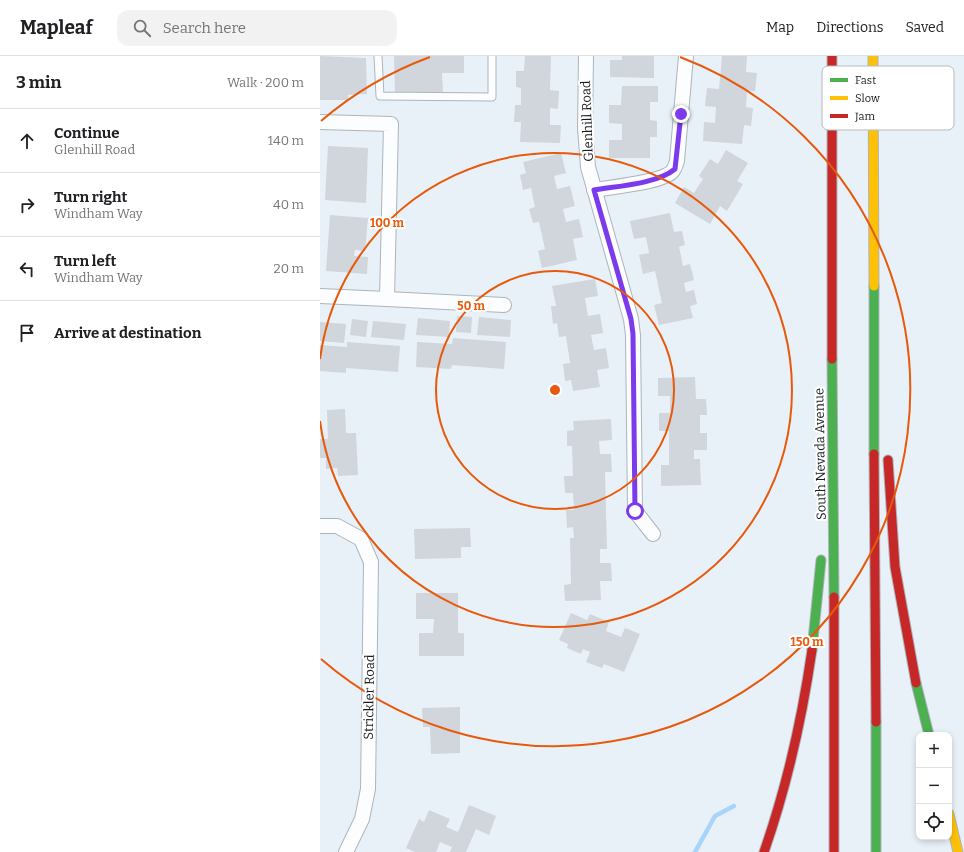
<!DOCTYPE html>
<html lang="en">
<head>
<meta charset="utf-8">
<style>
  body { margin:0; font-family:Bitter,serif; background:#f2f2f2; color:#202124 }
  .controls { position:absolute; right:12px; bottom:12px; display:grid; overflow:hidden; border-radius:8px; box-shadow:0 2px 6px #0003 }
  .controls button { width:36px; height:36px; display:grid; place-items:center; padding:0; border:0; border-bottom:1px solid #e0e0e0; background:#fff; color:#202124; font:20px sans-serif }
  .stop { position:absolute; width:12px; height:12px; margin:-9px; border:3px solid #7c3aed; border-radius:50%; background:#fff }
  .stop.end { background:#7c3aed; border-color:#fff; box-shadow:0 1px 4px #0008 }
  .list { margin:0; padding:0; list-style:none }
  h2 { display:flex; justify-content:space-between; align-items:center; height:52px; margin:0; padding:0 16px; font-size:17px }
  h2 small { font-size:13px; font-weight:400; color:#757577 }
  .list li { display:grid; grid-template-columns:26px 1fr auto; gap:12px; align-items:center; box-sizing:border-box; height:64px; padding:0 16px; border-top:1px solid #e0e0e0 }
  .list b { display:block; font-size:15px; white-space:nowrap }
  .list p { margin:0; font-size:13px; white-space:nowrap; color:#757577 }
  .list em { font-size:13px; font-style:normal; color:#757577 }
  .icon { flex:none; width:22px; height:22px; fill:none; stroke:currentColor; stroke-width:2; stroke-linecap:round; stroke-linejoin:round }
  .map { position:relative; flex:none; width:644px; height:796px; overflow:hidden }
  header { display:flex; align-items:center; gap:24px; box-sizing:border-box; height:56px; padding:0 20px; background:#fff; border-bottom:1px solid #e0e0e0 }
  header strong { font-size:19px }
  nav { display:flex; gap:22px; margin-inline-start:auto; font-size:14px }
  .search { width:280px; height:36px; background:#f2f2f2; display:flex; align-items:center; gap:10px; box-sizing:border-box; padding:0 14px; border-radius:12px; color:#757577; font-size:15px }
  main { display:flex }
  aside { flex:1; background:#fff }
  .map>svg:first-child { display:block }
  .lines { fill:none; stroke-linecap:round; stroke-linejoin:round }
  .stream { stroke:#a8d4fa; stroke-width:4.5 }
  .building { fill:#d0d6db }
  .lane-casing { stroke:#aeb4ba; stroke-width:9 }
  .street-casing { stroke:#aeb4ba; stroke-width:16 }
  .fast-casing { stroke:#aeb4ba; stroke-width:11 }
  .slow-casing { stroke:#aeb4ba; stroke-width:11 }
  .jam-casing { stroke:#aeb4ba; stroke-width:11 }
  .lane { stroke:#fcfdfe; stroke-width:7 }
  .street { stroke:#fcfdfe; stroke-width:14 }
  .fast { stroke:#4caf50; stroke-width:9 }
  .slow { stroke:#ffc107; stroke-width:9 }
  .jam { stroke:#c62828; stroke-width:9 }
  .route { stroke:#7c3aed; stroke-width:5 }
  .ring { fill:none; stroke:#e8590c; stroke-width:2 }
  .labels { text-anchor:middle; dominant-baseline:central; stroke-width:4; stroke-linejoin:round; paint-order:stroke }
  .street-label { font-size:13px; fill:#171b20; stroke:#fff }
  .key { fill:#fff; stroke:#b9bbbc; stroke-width:1 }
  .key-label { font-size:11px; fill:#171b20 }
  .centre { fill:#e8590c; stroke:#fff; stroke-width:2 }
  .ring-label { font-size:12px; text-anchor:middle; font-weight:bold; fill:#e8590c; stroke:#fff; stroke-width:4; stroke-linejoin:round; paint-order:stroke }
</style>
</head>
<body>
<header>
<strong>Mapleaf</strong>
<div class="search"><svg class="icon" aria-label="search" viewBox="0 0 24 24"><circle cx="10" cy="10" r="6"/><path d="M15 15l6 6"/></svg>Search here</div>
<nav><a>Map</a><a>Directions</a><a>Saved</a></nav>
</header>
<main>
<aside>
<h2>3 min<small>Walk · 200 m</small></h2>
<ul class="list">
<li><svg class="icon" aria-label="ahead" viewBox="0 0 24 24"><path d="M12 20V5M6 11l6-6 6 6"/></svg><div><b>Continue</b><p>Glenhill Road</p></div><em>140 m</em></li>
<li><svg class="icon" aria-label="right" viewBox="0 0 24 24"><path d="M7 20v-9h11M14 6l5 5-5 5"/></svg><div><b>Turn right</b><p>Windham Way</p></div><em>40 m</em></li>
<li><svg class="icon" aria-label="left" viewBox="0 0 24 24"><path d="M17 20v-9H6M10 6l-5 5 5 5"/></svg><div><b>Turn left</b><p>Windham Way</p></div><em>20 m</em></li>
<li><svg class="icon" aria-label="arrive" viewBox="0 0 24 24"><path d="M6 21V4h12l-3 4 3 4H6"/></svg><div><b>Arrive at destination</b></div></li>
</ul>
</aside>
<div class="map">
<svg width="644" height="796" viewBox="0 0 644 796">
  <rect width="100%" height="100%" fill="#e9f1f8"/>
  <g class="lines">
    <path class="stream" d="M 375,796 L 395,760 L 414,750"/>
  </g>
  <g class="building">
    <path d="M 0,0 L 46,2 L 47,38 L 28,39 L 28,44 L 0,44 Z"/>
    <path d="M 74,0 L 144,0 L 144,17 L 122,17 L 123,36 L 75,37 Z"/>
    <path d="M 205,0 L 231,0 L 230,34 L 239,35 L 238,53 L 230,52 L 230,69 L 241,69 L 240,87 L 200,86 L 201,66 L 194,66 L 195,49 L 201,49 L 201,32 L 196,31 L 196,15 L 204,15 Z"/>
    <path d="M 302,0 L 334,0 L 334,22 L 290,21 L 290,4 L 302,4 Z"/>
    <path d="M 402,0 L 427,0 L 426,16 L 437,17 L 435,35 L 427,35 L 426,51 L 433,52 L 431,70 L 424,69 L 422,88 L 383,85 L 384,66 L 395,67 L 396,51 L 385,50 L 387,32 L 399,33 Z"/>
    <path d="M 302,30 L 338,30 L 338,46 L 330,46 L 330,64 L 337,65 L 337,81 L 330,81 L 330,102 L 289,102 L 289,84 L 302,84 L 302,68 L 289,67 L 289,49 L 301,49 Z"/>
    <path d="M 8,90 L 48,92 L 46,147 L 5,144 Z"/>
    <path d="M 406,94 L 428,107 L 417,125 L 423,128 L 407,155 L 400,150 L 390,168 L 355,147 L 364,131 L 374,137 L 383,123 L 379,120 L 390,103 L 398,108 Z"/>
    <path d="M 241,97 L 246,117 L 234,120 L 237,133 L 250,130 L 255,150 L 243,153 L 246,166 L 259,163 L 263,181 L 253,183 L 257,204 L 222,212 L 218,195 L 225,193 L 219,166 L 213,167 L 209,153 L 215,151 L 211,132 L 203,134 L 200,119 L 206,117 L 203,106 Z"/>
    <path d="M 350,157 L 354,176 L 362,175 L 365,189 L 359,191 L 363,210 L 370,208 L 374,224 L 364,227 L 366,236 L 374,234 L 377,248 L 370,250 L 373,262 L 339,269 L 334,249 L 342,247 L 335,215 L 323,218 L 319,199 L 329,197 L 326,181 L 314,183 L 310,165 Z"/>
    <path d="M 10,159 L 48,162 L 45,195 L 35,194 L 34,200 L 48,201 L 47,218 L 6,215 Z"/>
    <path d="M 275,223 L 278,240 L 265,242 L 268,260 L 280,258 L 283,277 L 271,279 L 274,294 L 286,292 L 289,312 L 277,314 L 280,331 L 253,335 L 251,324 L 245,325 L 243,308 L 250,307 L 246,280 L 239,281 L 237,267 L 233,268 L 231,250 L 236,250 L 232,230 Z"/>
    <path d="M 137,260 L 152,261 L 151,277 L 136,276 Z"/>
    <path d="M 159,261 L 191,264 L 190,281 L 157,279 Z"/>
    <path d="M 98,262 L 130,265 L 129,281 L 96,279 Z"/>
    <path d="M 32,263 L 48,265 L 46,281 L 30,279 Z"/>
    <path d="M 53,265 L 86,268 L 84,284 L 51,281 Z"/>
    <path d="M 0,266 L 26,268 L 24,287 L 0,285 Z"/>
    <path d="M 133,282 L 186,286 L 184,313 L 132,309 L 131,313 L 96,311 L 97,286 L 132,288 Z"/>
    <path d="M 27,286 L 80,290 L 78,316 L 26,312 L 26,317 L 0,315 L 0,289 L 27,291 Z"/>
    <path d="M 375,321 L 376,343 L 386,343 L 387,359 L 380,359 L 380,377 L 387,377 L 387,394 L 374,394 L 374,403 L 380,403 L 381,429 L 341,430 L 341,409 L 349,409 L 349,375 L 339,375 L 339,357 L 350,357 L 350,340 L 338,340 L 338,322 Z"/>
    <path d="M 25,353 L 26,377 L 36,377 L 38,419 L 18,420 L 17,412 L 6,413 L 6,402 L 0,402 L 0,383 L 8,383 L 7,354 Z"/>
    <path d="M 291,363 L 292,384 L 279,385 L 280,398 L 291,398 L 292,416 L 285,416 L 287,493 L 280,493 L 280,507 L 291,507 L 292,525 L 280,525 L 281,544 L 245,545 L 244,529 L 251,528 L 250,482 L 254,482 L 253,471 L 247,472 L 246,454 L 254,454 L 253,437 L 245,437 L 244,420 L 253,420 L 252,390 L 247,390 L 247,375 L 254,374 L 253,365 Z"/>
    <path d="M 150,472 L 151,491 L 141,491 L 141,502 L 95,503 L 94,473 Z"/>
    <path d="M 96,537 L 138,537 L 138,577 L 144,577 L 144,600 L 99,600 L 99,577 L 113,577 L 114,563 L 96,563 Z"/>
    <path d="M 251,557 L 267,564 L 270,558 L 289,566 L 286,575 L 301,581 L 305,572 L 320,578 L 304,616 L 284,608 L 282,612 L 266,606 L 270,596 L 263,593 L 261,598 L 247,592 L 248,588 L 239,584 Z"/>
    <path d="M 140,651 L 140,697 L 111,698 L 110,671 L 103,671 L 102,652 Z"/>
    <path d="M 149,749 L 176,760 L 169,779 L 156,773 L 146,796 L 130,796 L 132,791 L 120,786 L 116,796 L 95,796 L 86,792 L 99,763 L 104,766 L 109,754 L 130,763 L 126,771 L 138,776 Z"/>
  </g>
  <g class="lines">
    <defs>
      <path id="lane" d="M 58,0 L 60,40 L 172,41 L 172,0"/>
      <g id="street">
        <path d="M 266,0 L 265,72 L 268,111 L 311,263 L 313,279 L 315,455 L 333,478"/>
        <path d="M 0,66 L 71,68 L 67,243 L 0,240"/>
        <path d="M 274,134 C 292,131 333,127 347,119 C 354,116 355,111 357,105 L 366,0"/>
        <path d="M 67,243 L 184,249"/>
        <path d="M 0,470 L 17,470 L 41,483 L 51,506 L 48,733 L 42,763 L 26,796"/>
      </g>
      <g id="fast">
        <path d="M 554,230 L 554,398"/>
        <path d="M 512,303 L 514,541"/>
        <path d="M 492,594 L 501,504"/>
        <path d="M 596,627 L 609,679"/>
        <path d="M 556,666 L 556,796"/>
      </g>
      <g id="slow">
        <path d="M 553,0 L 554,230"/>
        <path d="M 629,758 L 638,796"/>
      </g>
      <g id="jam">
        <path d="M 512,0 L 512,303"/>
        <path d="M 554,398 L 556,666"/>
        <path d="M 568,404 L 575,511 L 596,627"/>
        <path d="M 514,541 L 514,796"/>
        <path d="M 444,796 C 467,730 482,663 492,594"/>
      </g>
    </defs>
    <use href="#lane" class="lane-casing"/>
    <use href="#street" class="street-casing"/>
    <use href="#fast" class="fast-casing"/>
    <use href="#slow" class="slow-casing"/>
    <use href="#jam" class="jam-casing"/>
    <use href="#lane" class="lane"/>
    <use href="#street" class="street"/>
    <use href="#fast" class="fast"/>
    <use href="#slow" class="slow"/>
    <use href="#jam" class="jam"/>
  </g>
  <g class="lines">
    <path class="route" d="M 315,455 L 313,278 L 311,263 L 274,134 C 297,130 337,128 355,113 L 361,58"/>
  </g>
  <g class="ring">
    <circle cx="235" cy="334" r="119"/>
    <path d="M0 303A237 237 0 1 1 0 365"/>
    <path d="M1 65A356 356 0 0 1 110 1M360 1A356 356 0 1 1 1 603"/>
  </g>
  <g class="labels">
    <g class="street-label">
      <text transform="translate(267 65) rotate(-92)">Glenhill Road</text>
      <text transform="translate(500 398) rotate(-91)">South Nevada Avenue</text>
      <text transform="translate(49 641) rotate(-89)">Strickler Road</text>
    </g>
  </g>
  <rect x="502" y="10" width="132" height="64" rx="6" class="key"/>
  <rect x="510" y="22" width="18" height="4" fill="#4caf50"/>
  <rect x="510" y="40" width="18" height="4" fill="#ffc107"/>
  <rect x="510" y="58" width="18" height="4" fill="#c62828"/>
  <g class="key-label">
    <text x="535" y="28">Fast</text>
    <text x="535" y="46">Slow</text>
    <text x="535" y="64">Jam</text>
  </g>
  <circle cx="235" cy="334" r="6" class="centre"/>
  <g class="ring-label">
    <text x="67" y="171">100 m</text>
    <text x="151" y="254">50 m</text>
    <text x="487" y="590">150 m</text>
  </g>
</svg>
<div class="controls">
<button>+</button>
<button>−</button>
<button><svg class="icon" aria-label="locate" viewBox="0 0 24 24"><circle cx="12" cy="12" r="6"/><path d="M12 2v4M12 18v4M2 12h4M18 12h4"/></svg></button>
</div>
<div class="stop" style="left:315px;top:455px"></div>
<div class="stop end" style="left:361px;top:58px"></div>
</div>
</main>
</body>
</html>
